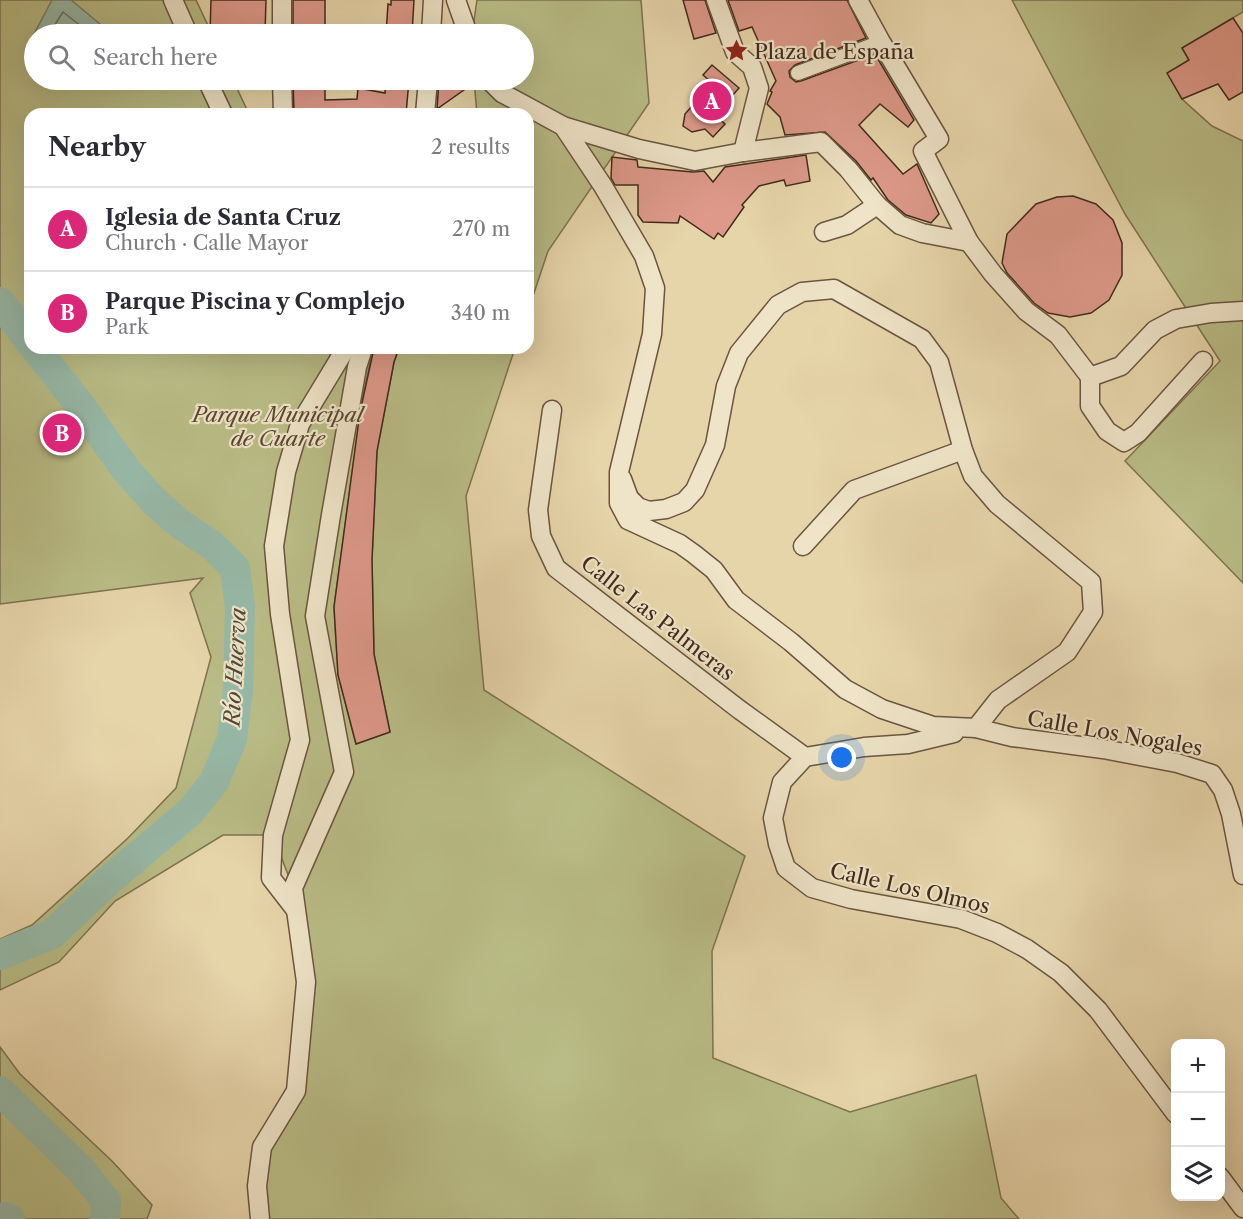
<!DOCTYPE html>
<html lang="en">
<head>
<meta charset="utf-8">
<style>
  body { margin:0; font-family:"Libre Caslon Text",serif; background:#f2f2f3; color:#2b2b33 }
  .controls { position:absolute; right:18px; bottom:18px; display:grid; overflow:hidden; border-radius:12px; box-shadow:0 6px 24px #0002 }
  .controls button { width:54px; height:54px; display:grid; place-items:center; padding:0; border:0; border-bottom:2px solid #e1e1e2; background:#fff; color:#2b2b33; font:30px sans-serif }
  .you { position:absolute; left:842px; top:758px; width:21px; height:21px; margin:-15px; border:4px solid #fff; border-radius:50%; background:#1a73e8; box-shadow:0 0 0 9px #1a73e833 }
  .badge { display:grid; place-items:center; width:39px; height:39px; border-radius:50%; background:#db2777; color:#fff; font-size:20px; font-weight:700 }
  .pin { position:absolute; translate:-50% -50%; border:3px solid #fff; box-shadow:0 2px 6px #0006 }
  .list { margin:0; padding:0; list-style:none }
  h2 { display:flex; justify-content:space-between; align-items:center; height:78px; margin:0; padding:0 24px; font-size:26px }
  h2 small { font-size:20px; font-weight:400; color:#7c7c81 }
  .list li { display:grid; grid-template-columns:39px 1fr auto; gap:18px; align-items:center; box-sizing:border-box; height:84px; padding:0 24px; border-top:2px solid #e1e1e2 }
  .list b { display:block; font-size:22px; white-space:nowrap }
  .list p { margin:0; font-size:20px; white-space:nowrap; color:#7c7c81 }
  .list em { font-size:20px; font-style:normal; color:#7c7c81 }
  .icon { flex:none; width:33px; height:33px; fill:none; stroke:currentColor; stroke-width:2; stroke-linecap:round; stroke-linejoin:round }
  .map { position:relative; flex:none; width:1243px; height:1219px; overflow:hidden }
  .search { position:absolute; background:#fff; box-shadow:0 6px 24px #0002; left:24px; top:24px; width:510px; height:66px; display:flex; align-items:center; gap:15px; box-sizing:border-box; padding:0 21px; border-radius:33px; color:#7c7c81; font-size:22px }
  .panel { position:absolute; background:#fff; box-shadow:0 6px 24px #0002; left:24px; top:108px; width:510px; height:246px; border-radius:18px }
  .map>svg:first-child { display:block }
  .green { fill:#b9bc86; stroke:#7d7351; stroke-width:1.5 }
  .water { fill:#97b9a8; stroke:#758070; stroke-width:1.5 }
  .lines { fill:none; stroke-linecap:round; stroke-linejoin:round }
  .shore { stroke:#6c7262; stroke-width:1.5 }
  .river { stroke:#97b9a8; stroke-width:30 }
  .building { fill:#de998a; stroke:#412a1c; stroke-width:1.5 }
  .pedestrian-casing { stroke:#6a5540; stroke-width:16 }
  .minor-casing { stroke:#6a5540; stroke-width:21 }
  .pedestrian { stroke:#efe4c8; stroke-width:14 }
  .minor { stroke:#efe4c8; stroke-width:18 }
  .labels { text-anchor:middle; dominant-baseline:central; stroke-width:4.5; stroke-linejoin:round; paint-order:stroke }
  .poi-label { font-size:21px; fill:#412a1c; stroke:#efe4c8; text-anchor:start }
  .park-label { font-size:21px; font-style:italic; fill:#594731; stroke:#efe4c8 }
  .street-label { font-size:21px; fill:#412a1c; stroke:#efe4c8 }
  .water-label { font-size:22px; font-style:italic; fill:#524738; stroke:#efe4c8 }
</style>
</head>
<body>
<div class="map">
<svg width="1243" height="1219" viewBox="0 0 1243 1219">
  <rect width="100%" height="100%" fill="#e7d5aa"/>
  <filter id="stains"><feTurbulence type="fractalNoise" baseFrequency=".00333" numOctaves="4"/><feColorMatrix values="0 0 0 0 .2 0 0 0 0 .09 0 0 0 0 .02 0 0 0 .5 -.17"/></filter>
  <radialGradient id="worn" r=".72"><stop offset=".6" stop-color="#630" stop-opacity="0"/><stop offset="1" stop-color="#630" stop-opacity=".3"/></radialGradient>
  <g class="green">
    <path d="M 0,0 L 196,0 L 212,34 L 34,34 L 34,80 L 233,80 L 249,114 L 30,114 L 30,348 L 373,348 L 362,401 L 334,607 L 338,675 L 356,744 L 390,732 L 374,654 L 372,560 L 377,451 L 394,362 L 399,348 L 515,348 L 466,496 L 484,690 L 745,856 L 712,951 L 713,1058 L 850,1112 L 976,1075 L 1001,1198 L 1019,1219 L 260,1219 L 262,1147 L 296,1091 L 306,982 L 293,888 L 273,835 L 223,835 L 115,901 L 59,962 L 0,990 L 0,939 L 32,925 L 128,838 L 176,788 L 211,657 L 190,593 L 203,578 L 0,604 Z"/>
    <path d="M 477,0 L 641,0 L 649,103 L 548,251 L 528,311 L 528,114 L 477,114 L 474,80 L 524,80 L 524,34 L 472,34 Z"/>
    <path d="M 1012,0 L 1243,0 L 1243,12 L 1182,48 L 1189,60 L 1168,73 L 1182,99 L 1212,126 L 1243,141 L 1243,583 L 1125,461 L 1220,361 L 1125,214 Z"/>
    <path d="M 0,1047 L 20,1074 L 113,1162 L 152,1205 L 147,1219 L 0,1219 Z"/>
  </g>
  <path class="water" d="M 52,0 L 71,0 L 112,34 L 34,34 L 34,59 L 30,59 L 25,51 Z"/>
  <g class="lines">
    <path class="shore" d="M 49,34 L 63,12 L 91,34"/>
    <g class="river">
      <path d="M 0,302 L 30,342"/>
      <path d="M 0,955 L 52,934 L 108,881 L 190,812 L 214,782 L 232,739 L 238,690 L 240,607 L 235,568 L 213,546 L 180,524 L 154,501 L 126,470 L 80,405 L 35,348"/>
      <path d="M 0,1091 L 80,1169 L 106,1201 L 105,1219"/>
      <path d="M 0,1218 L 5,1217 L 10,1219"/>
    </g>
  </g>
  <g class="building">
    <path d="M 211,0 L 266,0 L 265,34 L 210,34 Z"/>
    <rect x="293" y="0" width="32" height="34"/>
    <path d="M 391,0 L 414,0 L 412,34 L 386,34 L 388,4 L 391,5 Z"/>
    <path d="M 683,0 L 705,0 L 716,33 L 694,39 Z"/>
    <path d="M 728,0 L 847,0 L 866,38 L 795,65 L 789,71 L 790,77 L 796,82 L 801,81 L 875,54 L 914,120 L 908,127 L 880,104 L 859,125 L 903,174 L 917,164 L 939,214 L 931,223 L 906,215 L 888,200 L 873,178 L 871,180 L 856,161 L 825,132 L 785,135 L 780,117 L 767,104 L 772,92 L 770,91 L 776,81 L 752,27 L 739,31 Z"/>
    <path d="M 1233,18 L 1243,33 L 1243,92 L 1229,100 L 1218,84 L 1182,99 L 1167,73 L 1189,60 L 1182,48 Z"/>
    <path d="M 712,65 L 739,88 L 715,115 L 725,124 L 713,137 L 705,129 L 692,132 L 683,126 L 685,114 L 712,83 L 703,75 Z"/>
    <path d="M 293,80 L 325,80 L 325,100 L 357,99 L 358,88 L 385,93 L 386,80 L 409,80 L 406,114 L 294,114 Z"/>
    <path d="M 439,80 L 478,80 L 437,109 Z"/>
    <path d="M 806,155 L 810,181 L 786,186 L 784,180 L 759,186 L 742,205 L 744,207 L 723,237 L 718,233 L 714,239 L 680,216 L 678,223 L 643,222 L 638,215 L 638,185 L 615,185 L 611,178 L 612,157 L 637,160 L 638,167 L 693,172 L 704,171 L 713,182 L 725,167 Z"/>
    <path d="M 1073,196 L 1096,204 L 1113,220 L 1122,243 L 1122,275 L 1109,300 L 1091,313 L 1070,317 L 1048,313 L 1034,303 L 1007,273 L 1002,263 L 1007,234 L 1036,204 L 1057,197 Z"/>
    <path d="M 374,348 L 399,348 L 394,362 L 377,451 L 372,560 L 374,654 L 390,732 L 356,744 L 338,675 L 334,607 L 360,412 Z"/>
  </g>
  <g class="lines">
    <defs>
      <path id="pedestrian" d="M 798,73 L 881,42"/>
      <g id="minor">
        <path d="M 173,0 L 188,34"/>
        <path d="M 282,0 L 282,34"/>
        <path d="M 456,0 L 468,34"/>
        <path d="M 716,0 L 735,52 L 752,67 L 759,88 L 743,152"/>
        <path d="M 858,0 L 881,42 L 939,139 L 923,151 L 969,242 L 993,274 L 1026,311 L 1058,335 L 1090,377"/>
        <path d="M 431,34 L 433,0"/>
        <path d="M 207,80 L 223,114"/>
        <path d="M 282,80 L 283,114"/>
        <path d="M 489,80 L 502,93 L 563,126 L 603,186 L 644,256 L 655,288 L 652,334 L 619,472 L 619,503 L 628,520 L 680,544 L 694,554 L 714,570 L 736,600 L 791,642 L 845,689 L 882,709 L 933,726 L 976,728 L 1012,737 L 1103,749 L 1177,763 L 1212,774 L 1223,790 L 1231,814 L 1243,875"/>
        <path d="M 425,114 L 428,80"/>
        <path d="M 563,126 L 639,149 L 695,161 L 743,152 L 821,142 L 848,169 L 877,205 L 900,225 L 922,233 L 969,242"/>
        <path d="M 824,232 L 847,225 L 877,205"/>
        <path d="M 1090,377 L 1090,406 L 1107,431 L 1124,442 L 1138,433 L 1203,361"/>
        <path d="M 1090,377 L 1121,366 L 1155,330 L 1176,319 L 1211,313 L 1243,311"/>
        <path d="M 552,410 L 538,510 L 541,536 L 556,568 L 740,710 L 805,757"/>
        <path d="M 622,479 L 629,498 L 638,507 L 649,511 L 666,509 L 684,502 L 695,490 L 715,445 L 726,386 L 739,353 L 778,305 L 802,292 L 834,289 L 922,339 L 939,362 L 963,450 L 973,476 L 997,504 L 1091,582 L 1093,612 L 1067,652 L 998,700 L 976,728"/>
        <path d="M 803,546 L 854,490 L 963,450"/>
        <path d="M 954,733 L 908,744 L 864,747 L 805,757 L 782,782 L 773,818 L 778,844 L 786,868 L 812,888 L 851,899 L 961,919 L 997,933 L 1027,949 L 1061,973 L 1098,1010 L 1176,1114"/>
        <path d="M 295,909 L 271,878 L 273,835 L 300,740 L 280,614 L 274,546 L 286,472 L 300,424 L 346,348"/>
        <path d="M 1220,1177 L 1243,1208"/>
        <path d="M 260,1219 L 257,1186 L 262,1147 L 296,1091 L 306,982 L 293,888 L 344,772 L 315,616 L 331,515 L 357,367 L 363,348"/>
      </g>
    </defs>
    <use href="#pedestrian" class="pedestrian-casing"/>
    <use href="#minor" class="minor-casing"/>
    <use href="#pedestrian" class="pedestrian"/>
    <use href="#minor" class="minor"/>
  </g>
  <defs>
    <symbol id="sight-bare" viewBox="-9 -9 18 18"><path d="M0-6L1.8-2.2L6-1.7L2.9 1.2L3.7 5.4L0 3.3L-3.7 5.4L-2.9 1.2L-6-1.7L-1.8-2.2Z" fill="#8f2418" stroke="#efe4c8" stroke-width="2.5" paint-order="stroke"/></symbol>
  </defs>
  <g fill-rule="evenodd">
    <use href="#sight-bare" x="720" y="34" width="33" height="33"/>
  </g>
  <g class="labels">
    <g class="poi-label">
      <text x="754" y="51">Plaza de España</text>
    </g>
    <g class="park-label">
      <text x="278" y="414">Parque Municipal<tspan x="278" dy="24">de Cuarte</tspan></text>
    </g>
    <g class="street-label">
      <text transform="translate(658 618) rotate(38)">Calle Las Palmeras</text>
      <text transform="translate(1115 733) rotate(10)">Calle Los Nogales</text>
      <text transform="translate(910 888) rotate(13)">Calle Los Olmos</text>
    </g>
    <g class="water-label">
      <text transform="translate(235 667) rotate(-87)">Río Huerva</text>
    </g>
  </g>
  <rect width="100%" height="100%" filter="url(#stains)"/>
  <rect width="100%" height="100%" fill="url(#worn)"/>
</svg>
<div class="controls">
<button>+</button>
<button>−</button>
<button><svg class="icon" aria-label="layers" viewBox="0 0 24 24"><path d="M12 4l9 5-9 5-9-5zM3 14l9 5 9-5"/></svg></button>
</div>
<div class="you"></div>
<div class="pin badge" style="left:712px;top:101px">A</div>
<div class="pin badge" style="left:62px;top:433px">B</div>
<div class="search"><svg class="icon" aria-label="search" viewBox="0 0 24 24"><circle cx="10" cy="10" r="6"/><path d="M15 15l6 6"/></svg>Search here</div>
<section class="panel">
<h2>Nearby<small>2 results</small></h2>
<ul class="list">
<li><span class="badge">A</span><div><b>Iglesia de Santa Cruz</b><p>Church · Calle Mayor</p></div><em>270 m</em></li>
<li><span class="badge">B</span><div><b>Parque Piscina y Complejo</b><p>Park</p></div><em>340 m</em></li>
</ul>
</section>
</div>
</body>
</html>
